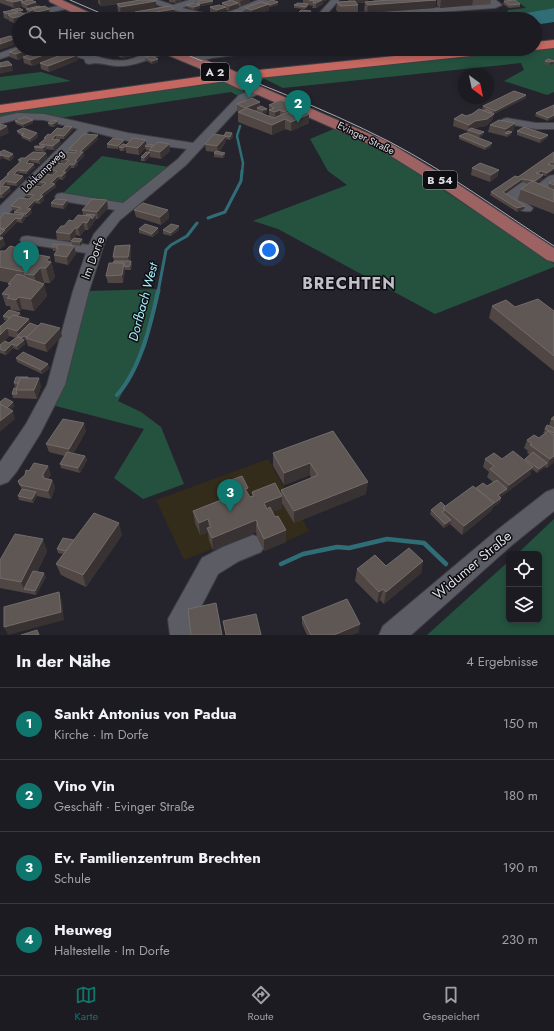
<!DOCTYPE html>
<html lang="de">
<head>
<meta charset="utf-8">
<style>
  body { margin:0; font-family:Jost,sans-serif; background:#25242a; color:#f1f3f6 }
  .controls { position:absolute; right:12px; bottom:12px; display:grid; overflow:hidden; border-radius:6px; box-shadow:0 2px 6px #0003 }
  .controls button { width:36px; height:36px; display:grid; place-items:center; padding:0; border:0; border-bottom:1px solid #3a3940; background:#1c1b22; color:#f1f3f6; font:20px sans-serif }
  .compass { position:absolute; left:458px; top:68px; width:36px; height:36px; border-radius:50%; background:#1c1b22; box-shadow:0 2px 6px #0003; rotate:147deg }
  .you { position:absolute; left:269px; top:250px; width:14px; height:14px; margin:-10px; border:3px solid #fff; border-radius:50%; background:#1a73e8; box-shadow:0 0 0 6px #1a73e833 }
  .badge { display:grid; place-items:center; width:26px; height:26px; border-radius:50%; background:#0f766e; color:#fff; font-size:13px; font-weight:700 }
  .pin { position:absolute; translate:-50% -33px; filter:drop-shadow(0 1px 2px #0008) }
  .pin::after { content:''; position:absolute; top:21px; width:14px; height:12px; background:inherit; clip-path:polygon(0 0,100% 0,50% 100%) }
  .list { margin:0; padding:0; list-style:none }
  h2 { display:flex; justify-content:space-between; align-items:center; height:52px; margin:0; padding:0 16px; font-size:17px }
  h2 small { font-size:13px; font-weight:400; color:#a0a1a5 }
  .list li { display:grid; grid-template-columns:26px 1fr auto; gap:12px; align-items:center; box-sizing:border-box; height:72px; padding:0 16px; border-top:1px solid #3a3940 }
  .list b { display:block; font-size:15px; white-space:nowrap }
  .list p { margin:0; font-size:13px; white-space:nowrap; color:#a0a1a5 }
  .list em { font-size:13px; font-style:normal; color:#a0a1a5 }
  .icon { flex:none; width:22px; height:22px; fill:none; stroke:currentColor; stroke-width:2; stroke-linecap:round; stroke-linejoin:round }
  .map { position:relative; flex:none; width:554px; height:635px; overflow:hidden }
  .search { position:absolute; background:#1c1b22; box-shadow:0 2px 6px #0003; left:12px; right:12px; top:12px; height:44px; display:flex; align-items:center; gap:10px; box-sizing:border-box; padding:0 14px; border-radius:22px; color:#a0a1a5; font-size:15px }
  .sheet { height:340px; background:#1c1b22 }
  nav { display:flex; justify-content:space-around; align-items:center; box-sizing:border-box; height:56px; border-top:1px solid #3a3940; background:#1c1b22; font-size:11px; color:#a0a1a5 }
  nav a { display:grid; justify-items:center; gap:2px }
  nav .on { color:#0f766e }
  .map>svg:first-child { display:block }
  .education { fill:#332c1b }
  .green { fill:#24523f }
  .water { fill:#306e77 }
  .lines { fill:none; stroke-linecap:round; stroke-linejoin:round }
  .stream-far3 { stroke:#306e77; stroke-width:2.5 }
  .stream-far2 { stroke:#306e77; stroke-width:3 }
  .stream-far1 { stroke:#306e77; stroke-width:4 }
  .stream { stroke:#306e77; stroke-width:4.5 }
  .minor-casing { stroke:#403f46; stroke-width:2 }
  .major-casing { stroke:#403f46; stroke-width:2 }
  .highway-casing { stroke:#403f46; stroke-width:2 }
  .minor { fill:#5c5c65; fill-rule:evenodd }
  .major { fill:#9c6362; fill-rule:evenodd }
  .highway { fill:#c66760; fill-rule:evenodd }
  .tram { stroke:#acabb2; stroke-width:1 }
  .major-bridge-far1-casing { stroke:#403f46; stroke-width:12; stroke-linecap:butt }
  .major-bridge-casing { stroke:#403f46; stroke-width:16; stroke-linecap:butt }
  .major-bridge-far1 { stroke:#9c6362; stroke-width:12 }
  .major-bridge { stroke:#9c6362; stroke-width:14 }
  .wall { fill:#504643; fill-rule:evenodd }
  .shaded-wall { fill:#383233 }
  .building { fill:#5f5754; stroke:#736c6b }
  .labels { text-anchor:middle; dominant-baseline:central; stroke-width:3; stroke-linejoin:round; paint-order:stroke }
  .far-street-label { font-size:10px; fill:#dddde3; stroke:#0e0e12 }
  .shield { fill:#0e0e12; stroke:#9f9fa4; stroke-width:1 }
  .shield-label { font-size:11px; font-weight:bold; fill:#dddde3 }
  .street-label { font-size:12px; fill:#dddde3; stroke:#0e0e12 }
  .water-label { font-size:13px; font-style:italic; fill:#a7f2ff; stroke:#0e0e12 }
  .near-street-label { font-size:14px; fill:#dddde3; stroke:#0e0e12 }
  .district-label { font-size:16px; font-weight:bold; letter-spacing:1px; fill:#c0bfca; stroke:#0e0e12 }
</style>
</head>
<body>
<div class="map">
<svg width="554" height="635" viewBox="0 0 554 635">
  <rect width="100%" height="100%" fill="#25242d"/>
  <path class="education" d="M 268,459 L 309,531 L 264,551 L 256,532 L 184,560 L 156,500 Z"/>
  <g class="green">
    <path d="M 515,0 L 554,0 L 554,8 L 525,13 L 534,19 L 511,19 L 507,14 L 508,10 L 526,8 Z"/>
    <path d="M 554,48 L 554,92 L 547,95 L 504,81 L 524,70 L 521,63 L 283,88 L 265,79 L 239,86 L 243,89 L 244,92 L 240,97 L 231,92 L 53,119 L 44,117 L 0,120 L 0,113 L 223,81 L 461,56 Z"/>
    <path d="M 41,72 L 71,81 L 0,91 L 0,77 Z"/>
    <path d="M 336,128 L 378,149 L 412,169 L 554,264 L 554,267 L 435,314 L 278,229 L 253,221 L 347,185 L 328,171 L 310,139 Z"/>
    <path d="M 102,156 L 175,168 L 126,208 L 61,195 Z"/>
    <path d="M 161,289 L 146,346 L 118,401 L 141,412 L 161,427 L 184,484 L 143,499 L 114,478 L 144,429 L 52,405 L 87,291 Z"/>
    <path d="M 554,519 L 554,635 L 427,635 L 509,561 L 509,620 L 539,620 L 539,554 L 517,554 Z"/>
  </g>
  <path class="water" d="M 554,8 L 554,22 L 541,24 L 525,13 Z"/>
  <g class="lines">
    <path class="stream-far3" d="M 240,126 L 237,136 L 243,163 L 242,172"/>
    <g class="stream-far2">
      <path d="M 208,218 L 225,212 L 241,181 L 242,171"/>
      <path d="M 158,292 L 166,250 L 171,245 L 187,236 L 197,223"/>
    </g>
    <path class="stream-far1" d="M 117,395 C 140,370 151,324 158,291"/>
    <path class="stream" d="M 281,564 L 303,554 L 337,547 L 349,548 L 387,539 L 424,543 L 446,564"/>
    <defs>
      <g id="minor">
        <path d="M 146,0 L 158,0 L 173,5 L 189,0 L 201,0 L 182,8 L 217,16 L 258,0 L 269,0 L 226,19 L 205,19 L 173,10 L 130,16 L 129,14 L 130,12 L 163,7 Z"/>
        <path d="M 331,0 L 339,0 L 326,15 L 491,4 L 487,0 L 496,0 L 502,5 L 495,8 L 342,19 L 314,19 Z"/>
        <path d="M 67,4 L 70,4 L 71,6 L 70,8 L 24,19 L 20,16 L 21,14 Z"/>
        <path d="M 19,46 L 19,49 L 25,49 L 23,51 L 0,59 L 0,53 Z"/>
        <path d="M 56,49 C 61,49 67,48 72,49 C 91,53 107,63 127,60 C 140,58 156,45 169,50 L 167,52 C 152,58 136,66 119,66 C 108,66 99,61 89,64 L 86,63 L 84,59 L 58,51 Z"/>
        <path d="M 236,49 L 263,49 L 258,52 L 212,58 L 191,63 L 186,60 L 188,58 L 212,52 Z"/>
        <path d="M 259,87 L 264,90 L 263,92 L 247,99 L 186,165 L 120,220 L 106,238 L 89,291 L 65,385 L 40,434 L 17,471 L 8,482 L 0,485 L 0,462 L 26,424 L 47,385 L 73,291 L 86,253 L 27,244 L 22,243 L 20,240 L 22,237 L 27,236 L 89,245 L 94,234 L 115,210 L 57,200 L 55,197 L 57,194 L 62,193 L 123,203 L 178,159 L 187,149 L 128,141 L 89,131 L 5,217 L 0,218 L 0,206 L 78,129 L 44,120 L 18,119 L 0,124 L 0,117 L 17,113 L 44,114 L 128,133 L 193,143 L 239,95 Z"/>
        <path d="M 507,118 L 536,123 L 554,123 L 554,129 L 536,129 L 503,123 L 501,121 L 503,119 Z"/>
        <path d="M 554,175 L 554,185 C 542,194 540,195 526,190 L 518,197 L 533,208 L 531,211 C 521,213 508,205 502,197 L 519,182 L 524,181 L 537,185 L 549,176 Z"/>
        <path d="M 554,489 L 554,511 L 512,545 L 411,635 L 379,635 L 383,626 L 496,531 L 546,492 Z"/>
        <path d="M 253,535 L 261,538 L 265,545 L 261,552 L 239,561 L 218,574 L 194,620 L 196,635 L 170,635 L 168,619 L 202,558 L 223,547 Z"/>
      </g>
      <g id="major">
        <path d="M 49,0 L 62,0 L 99,17 L 100,19 L 86,19 L 50,2 Z"/>
        <path d="M 156,49 L 173,49 L 209,63 L 211,66 L 209,69 L 201,69 L 158,51 Z"/>
        <path d="M 243,79 L 388,142 L 456,183 L 554,248 L 554,262 L 547,260 L 444,189 L 378,148 L 238,86 L 237,83 L 238,80 Z"/>
      </g>
      <g id="highway">
        <path d="M 554,40 L 554,48 L 535,50 L 532,49 L 535,49 L 535,42 Z"/>
        <path d="M 463,49 L 505,49 L 503,52 L 499,53 L 219,82 L 0,113 L 0,105 L 219,74 Z"/>
      </g>
    </defs>
    <use href="#minor" class="minor-casing"/>
    <use href="#major" class="major-casing"/>
    <use href="#highway" class="highway-casing"/>
    <use href="#minor" class="minor"/>
    <use href="#major" class="major"/>
    <use href="#highway" class="highway"/>
    <g class="tram">
      <path d="M 70,0 L 114,19"/>
      <path d="M 173,49 C 245,79 320,106 390,142 C 447,172 500,211 554,246"/>
    </g>
    <defs>
      <path id="major-bridge-far1" d="M 205,66 L 228,76"/>
      <path id="major-bridge" d="M 226,75 L 243,83"/>
    </defs>
    <use href="#major-bridge-far1" class="major-bridge-far1-casing"/>
    <use href="#major-bridge" class="major-bridge-casing"/>
    <use href="#major-bridge-far1" class="major-bridge-far1"/>
    <use href="#major-bridge" class="major-bridge"/>
  </g>
  <g class="wall">
    <path d="M 0,0 L 31,0 L 36,2 L 37,7 L 50,14 L 38,17 L 33,15 L 33,13 L 31,14 L 27,12 L 27,9 L 22,7 L 22,6 L 14,8 L 0,3 Z"/>
    <path d="M 98,0 L 135,0 L 135,1 L 156,1 L 156,8 L 174,9 L 175,17 L 163,19 L 135,19 L 135,12 L 121,15 L 118,12 L 117,4 L 118,4 L 101,6 L 98,3 Z"/>
    <path d="M 169,0 L 182,0 L 182,1 L 176,3 L 169,2 Z"/>
    <path d="M 233,0 L 250,0 L 250,3 L 241,6 L 238,6 L 239,8 L 229,11 L 226,10 L 226,12 L 217,15 L 210,13 L 210,7 L 222,6 L 222,3 L 233,1 Z"/>
    <path d="M 303,0 L 327,0 L 323,2 L 323,4 L 316,8 L 312,8 L 313,6 L 308,5 L 308,7 L 305,9 L 294,8 L 294,5 L 303,3 Z"/>
    <path d="M 348,0 L 368,0 L 368,2 L 374,1 L 373,0 L 436,0 L 435,8 L 367,13 L 364,10 L 365,3 L 356,3 L 358,5 L 358,13 L 340,14 L 336,10 L 337,2 L 349,2 Z"/>
    <path d="M 437,0 L 491,0 L 490,4 L 440,8 L 437,5 Z"/>
    <path d="M 213,1 L 213,4 L 200,6 L 200,8 L 194,10 L 186,7 L 186,5 L 197,4 L 197,2 Z"/>
    <path d="M 504,1 L 520,4 L 520,7 L 509,8 L 503,4 Z"/>
    <path d="M 264,3 L 278,5 L 269,7 L 269,10 L 253,16 L 253,18 L 265,19 L 231,19 L 230,13 L 245,13 L 245,8 Z"/>
    <path d="M 11,10 L 23,10 L 23,12 L 21,13 L 19,19 L 19,25 L 18,25 L 17,22 L 14,23 L 9,21 L 9,20 L 4,18 L 3,12 Z"/>
    <path d="M 298,13 L 311,13 L 307,17 L 306,17 L 306,19 L 291,19 Z"/>
    <path d="M 17,33 L 19,33 L 19,39 Z"/>
    <path d="M 60,49 L 61,55 L 32,66 L 24,63 L 23,58 L 18,60 L 10,57 L 9,52 Z"/>
    <path d="M 103,49 L 130,49 L 131,50 L 132,56 L 122,58 Z"/>
    <path d="M 77,55 L 78,60 L 49,72 L 41,69 L 40,63 Z"/>
    <path d="M 145,57 L 158,59 L 158,62 L 152,64 L 145,60 Z"/>
    <path d="M 545,61 L 554,61 L 553,64 L 549,65 L 544,64 Z"/>
    <path d="M 526,95 L 526,98 L 494,114 L 492,113 L 494,114 L 492,120 L 486,126 L 473,128 L 483,135 L 479,138 L 468,134 L 491,147 L 485,150 L 459,139 L 459,136 L 467,133 L 467,131 L 453,126 L 454,119 L 484,111 L 484,110 L 482,110 L 483,106 Z"/>
    <path d="M 237,104 L 260,107 L 267,112 L 263,114 L 269,116 L 269,105 L 296,107 L 296,109 L 309,123 L 291,131 L 285,129 L 272,135 L 238,122 L 238,112 L 239,111 L 237,111 Z"/>
    <path d="M 554,105 L 548,121 L 535,116 L 536,113 Z"/>
    <path d="M 33,120 L 33,123 L 24,127 L 16,124 L 15,121 Z"/>
    <path d="M 48,123 L 58,124 L 54,127 L 49,126 Z"/>
    <path d="M 490,125 L 514,130 L 511,132 L 511,135 L 507,137 L 504,136 L 488,132 Z"/>
    <path d="M 72,127 L 73,130 L 64,139 L 56,139 L 61,143 L 54,150 L 45,149 L 46,150 L 44,152 L 35,151 L 34,147 L 40,146 L 39,144 L 45,140 L 44,138 L 62,129 Z"/>
    <path d="M 17,131 L 37,133 L 38,137 L 31,142 L 22,138 L 21,135 L 18,134 Z"/>
    <path d="M 517,131 L 548,135 L 547,138 L 540,143 L 517,135 Z"/>
    <path d="M 232,133 L 233,137 L 230,140 L 226,139 L 226,142 L 219,152 L 225,153 L 225,156 L 223,158 L 214,157 L 214,153 L 215,152 L 206,151 L 205,144 L 224,135 Z"/>
    <path d="M 98,139 L 83,153 L 84,156 L 78,162 L 78,165 L 74,168 L 71,168 L 66,173 L 66,176 L 63,180 L 59,179 L 54,184 L 56,187 L 45,195 L 43,197 L 44,200 L 40,204 L 35,203 L 30,209 L 32,213 L 27,217 L 25,217 L 25,219 L 22,223 L 17,222 L 2,237 L 3,238 L 5,245 L 0,249 L 0,218 L 14,214 L 14,212 L 16,210 L 12,210 L 11,206 L 29,199 L 31,198 L 26,197 L 25,194 L 41,187 L 43,186 L 37,185 L 36,181 L 53,175 L 54,174 L 49,173 L 49,170 L 65,164 L 66,163 L 61,163 L 61,159 L 70,153 L 69,150 L 70,149 L 70,148 Z"/>
    <path d="M 146,140 L 146,145 L 154,145 L 154,146 L 169,144 L 170,151 L 161,159 L 150,157 L 150,156 L 145,161 L 141,161 L 141,157 L 150,152 L 149,151 L 146,150 L 145,148 L 139,155 L 126,153 L 126,149 L 124,151 L 120,151 L 119,148 L 118,149 L 107,148 L 107,144 L 124,144 L 126,145 Z"/>
    <path d="M 0,152 L 14,157 L 10,161 L 3,158 Z"/>
    <path d="M 554,152 L 554,166 L 546,176 L 541,175 L 542,179 L 536,183 L 548,188 L 549,183 L 554,180 L 554,214 L 518,200 L 521,189 L 528,184 L 522,182 L 505,194 L 525,206 L 524,209 L 517,212 L 490,195 L 491,192 L 518,177 Z"/>
    <path d="M 46,153 L 47,157 L 40,164 L 31,162 L 30,163 L 35,167 L 27,174 L 19,173 L 18,175 L 24,179 L 17,186 L 7,185 L 6,186 L 11,191 L 3,198 L 0,198 L 0,181 L 1,181 L 7,175 L 7,174 L 19,163 L 18,160 Z"/>
    <path d="M 472,168 L 499,170 L 497,177 L 490,182 L 471,175 Z"/>
    <path d="M 51,203 L 68,204 L 64,209 L 51,207 Z"/>
    <path d="M 108,208 L 98,219 L 96,219 L 93,223 L 93,224 L 88,230 L 85,230 L 80,236 L 76,235 L 74,238 L 82,239 L 83,243 L 80,246 L 72,245 L 72,241 L 57,240 L 56,232 L 73,221 L 83,215 L 82,210 Z"/>
    <path d="M 134,210 L 168,210 L 169,218 L 161,225 L 136,217 Z"/>
    <path d="M 179,226 L 179,230 L 171,236 L 163,234 L 163,230 Z"/>
    <path d="M 139,229 L 159,232 L 153,237 L 139,233 Z"/>
    <path d="M 130,245 L 131,253 L 130,261 L 132,264 L 131,270 L 125,270 L 123,283 L 108,283 L 106,276 L 113,263 L 114,261 L 113,257 Z"/>
    <path d="M 74,246 L 76,254 L 68,265 L 55,262 L 54,255 L 56,251 L 53,251 L 52,247 Z"/>
    <path d="M 19,248 L 20,252 L 50,257 L 55,277 L 50,283 L 44,283 L 43,284 L 47,296 L 34,311 L 22,309 L 20,311 L 11,310 L 10,306 L 6,306 L 2,294 L 9,286 L 8,284 L 9,283 L 0,281 L 0,251 L 5,251 Z"/>
    <path d="M 492,306 L 515,307 L 554,311 L 554,371 L 489,318 Z"/>
    <path d="M 20,313 L 21,317 L 29,319 L 30,323 L 62,336 L 47,352 L 28,346 L 26,340 L 25,340 L 24,341 L 25,344 L 18,350 L 13,348 L 6,355 L 0,353 L 0,326 L 1,326 L 7,321 L 4,320 L 3,316 ZM 9,336 L 16,338 L 9,343 L 1,344 Z"/>
    <path d="M 16,358 L 50,368 L 42,374 L 17,362 Z"/>
    <path d="M 28,378 L 41,386 L 37,399 L 13,398 L 12,394 L 17,387 L 15,387 L 14,383 Z"/>
    <path d="M 554,416 L 554,462 L 547,468 L 545,467 L 537,473 L 532,469 L 530,475 L 500,497 L 501,498 L 500,502 L 493,507 L 491,511 L 462,535 L 450,524 L 444,528 L 430,514 L 431,510 L 445,506 L 487,486 L 493,482 L 487,477 L 489,472 L 483,467 L 485,459 L 524,460 L 525,459 L 530,455 L 527,453 L 528,451 L 524,448 L 527,440 L 539,438 L 545,433 L 543,433 L 545,429 L 549,426 L 551,419 Z"/>
    <path d="M 86,431 L 73,454 L 85,456 L 87,460 L 80,473 L 61,468 L 60,464 L 65,456 L 49,452 L 46,444 Z"/>
    <path d="M 333,431 L 366,494 L 294,523 L 282,503 L 282,508 L 272,512 L 286,542 L 264,551 L 257,537 L 256,532 L 213,550 L 209,540 L 208,532 L 200,535 L 195,523 L 193,511 L 222,499 L 221,497 L 220,484 L 248,488 L 248,495 L 250,497 L 252,496 L 252,492 L 281,494 L 281,490 L 311,478 L 310,475 L 284,485 L 273,466 L 273,453 Z"/>
    <path d="M 29,471 L 51,474 L 48,479 L 52,480 L 55,488 L 51,499 L 37,496 L 33,503 L 19,500 L 18,496 L 22,490 L 18,481 Z"/>
    <path d="M 122,535 L 86,587 L 61,575 L 56,564 L 63,554 L 58,553 L 57,549 L 74,540 Z"/>
    <path d="M 47,551 L 37,572 L 46,577 L 36,595 L 0,588 L 0,560 Z"/>
    <path d="M 423,561 L 421,573 L 384,604 L 380,600 L 377,603 L 355,581 L 357,569 Z"/>
    <path d="M 302,617 L 359,632 L 351,635 L 307,635 L 302,624 Z"/>
  </g>
  <g class="shaded-wall">
    <path d="M 23,0 L 28,0 L 36,2 L 37,8 L 28,10 L 27,5 L 21,2 L 22,6 L 14,8 L 13,2 Z"/>
    <path d="M 100,0 L 135,0 L 135,1 L 101,6 Z"/>
    <path d="M 177,0 L 182,0 L 182,1 L 176,3 L 175,1 Z"/>
    <path d="M 244,0 L 250,0 L 250,3 L 241,6 L 240,1 Z"/>
    <path d="M 321,0 L 327,0 L 323,2 L 323,4 L 316,8 L 316,3 Z"/>
    <path d="M 351,0 L 368,0 L 368,2 L 351,4 Z"/>
    <path d="M 436,0 L 435,8 L 367,13 L 368,5 Z"/>
    <path d="M 441,0 L 473,0 L 472,5 L 440,8 Z"/>
    <path d="M 156,1 L 156,9 L 121,15 L 120,7 Z"/>
    <path d="M 213,1 L 213,4 L 200,6 L 200,8 L 194,10 L 194,7 L 197,6 L 197,4 Z"/>
    <path d="M 278,2 L 278,5 L 270,7 L 270,5 Z"/>
    <path d="M 238,3 L 239,8 L 229,11 L 229,6 Z"/>
    <path d="M 269,4 L 269,10 L 253,16 L 253,19 L 245,19 L 245,18 L 252,15 L 252,10 Z"/>
    <path d="M 308,4 L 308,7 L 305,9 L 306,7 Z"/>
    <path d="M 226,7 L 226,12 L 217,15 L 217,10 Z"/>
    <path d="M 49,9 L 50,14 L 38,17 L 37,12 Z"/>
    <path d="M 174,9 L 175,17 L 163,19 L 139,19 L 139,15 Z"/>
    <path d="M 23,10 L 23,12 L 19,13 L 25,15 L 26,19 L 19,19 L 19,22 L 14,23 L 13,18 L 8,15 L 9,20 L 7,14 L 15,11 Z"/>
    <path d="M 32,10 L 33,13 L 31,14 L 30,11 Z"/>
    <path d="M 311,11 L 311,13 L 307,17 L 307,14 Z"/>
    <path d="M 17,38 L 18,44 L 0,50 L 0,44 Z"/>
    <path d="M 30,49 L 47,49 L 18,60 L 16,54 Z"/>
    <path d="M 60,49 L 61,55 L 32,66 L 30,60 Z"/>
    <path d="M 131,50 L 132,56 L 122,58 L 122,53 Z"/>
    <path d="M 77,55 L 78,60 L 49,72 L 48,66 Z"/>
    <path d="M 158,59 L 158,62 L 152,64 L 152,61 Z"/>
    <path d="M 554,61 L 553,64 L 549,65 L 550,62 Z"/>
    <path d="M 12,65 L 13,71 L 0,74 L 0,67 Z"/>
    <path d="M 526,95 L 526,98 L 494,114 L 495,111 Z"/>
    <path d="M 260,102 L 260,109 L 257,108 L 257,110 L 245,114 L 245,108 Z"/>
    <path d="M 296,107 L 296,113 L 284,118 L 284,112 Z"/>
    <path d="M 267,109 L 267,112 L 263,114 L 263,110 Z"/>
    <path d="M 280,110 L 280,117 L 275,119 L 275,112 Z"/>
    <path d="M 309,114 L 309,123 L 291,131 L 291,122 Z"/>
    <path d="M 494,114 L 492,120 L 486,126 L 474,128 L 469,131 L 468,130 L 469,125 L 475,121 Z"/>
    <path d="M 554,115 L 554,118 L 548,121 L 548,118 Z"/>
    <path d="M 285,119 L 285,129 L 272,135 L 272,125 Z"/>
    <path d="M 33,120 L 33,123 L 24,127 L 23,124 Z"/>
    <path d="M 57,121 L 58,124 L 54,127 L 53,124 Z"/>
    <path d="M 515,123 L 514,130 L 508,134 L 505,133 L 506,129 Z"/>
    <path d="M 7,126 L 9,133 L 0,137 L 0,130 Z"/>
    <path d="M 72,127 L 73,130 L 64,139 L 64,136 Z"/>
    <path d="M 484,132 L 483,135 L 479,138 L 480,134 Z"/>
    <path d="M 512,132 L 511,135 L 507,137 L 508,134 Z"/>
    <path d="M 37,133 L 38,137 L 31,142 L 30,139 Z"/>
    <path d="M 232,133 L 233,137 L 230,140 L 230,137 Z"/>
    <path d="M 56,135 L 56,139 L 53,142 L 52,139 Z"/>
    <path d="M 98,135 L 98,139 L 83,153 L 84,156 L 78,162 L 78,165 L 74,168 L 74,165 L 75,161 L 80,152 Z"/>
    <path d="M 548,135 L 547,138 L 540,143 L 541,139 Z"/>
    <path d="M 226,136 L 226,142 L 218,153 L 217,146 Z"/>
    <path d="M 60,140 L 61,143 L 54,150 L 53,146 Z"/>
    <path d="M 124,140 L 124,144 L 120,148 L 119,147 L 119,148 L 118,149 L 118,146 Z"/>
    <path d="M 146,140 L 146,147 L 145,146 L 145,148 L 139,155 L 138,148 Z"/>
    <path d="M 492,143 L 491,147 L 485,150 L 486,147 Z"/>
    <path d="M 169,144 L 170,151 L 161,159 L 160,152 Z"/>
    <path d="M 45,146 L 46,150 L 44,152 L 43,148 Z"/>
    <path d="M 125,146 L 126,149 L 124,151 L 123,148 Z"/>
    <path d="M 46,153 L 47,157 L 40,164 L 39,160 Z"/>
    <path d="M 150,153 L 150,156 L 145,161 L 144,158 Z"/>
    <path d="M 225,153 L 225,156 L 223,158 L 223,155 Z"/>
    <path d="M 13,154 L 14,157 L 10,161 L 9,157 Z"/>
    <path d="M 2,155 L 3,158 L 0,160 L 0,156 Z"/>
    <path d="M 30,159 L 31,162 L 26,166 L 26,163 Z"/>
    <path d="M 552,162 L 551,165 L 548,164 Z"/>
    <path d="M 34,164 L 35,167 L 27,174 L 27,171 Z"/>
    <path d="M 70,164 L 71,168 L 66,173 L 66,176 L 63,180 L 62,176 L 63,172 Z"/>
    <path d="M 554,168 L 554,170 L 546,176 L 547,173 Z"/>
    <path d="M 18,170 L 19,173 L 15,178 L 14,174 Z"/>
    <path d="M 499,170 L 497,177 L 490,182 L 491,175 Z"/>
    <path d="M 542,171 L 542,175 L 536,173 Z"/>
    <path d="M 543,175 L 542,179 L 534,185 L 535,181 Z"/>
    <path d="M 23,176 L 24,179 L 17,186 L 16,183 Z"/>
    <path d="M 58,176 L 59,179 L 53,185 L 55,184 L 56,187 L 45,195 L 43,197 L 44,200 L 40,204 L 39,200 L 40,196 Z"/>
    <path d="M 522,179 L 522,182 L 502,196 L 503,192 Z"/>
    <path d="M 6,181 L 7,185 L 3,189 L 2,186 Z"/>
    <path d="M 10,187 L 11,191 L 3,198 L 2,194 Z"/>
    <path d="M 35,200 L 35,203 L 28,212 L 27,208 Z"/>
    <path d="M 67,200 L 68,204 L 64,209 L 63,205 Z"/>
    <path d="M 107,200 L 108,208 L 98,219 L 97,212 Z"/>
    <path d="M 525,206 L 524,209 L 517,212 L 517,208 Z"/>
    <path d="M 31,209 L 32,213 L 27,217 L 26,214 Z"/>
    <path d="M 168,210 L 169,218 L 161,225 L 160,217 Z"/>
    <path d="M 24,215 L 25,219 L 22,223 L 21,219 Z"/>
    <path d="M 95,215 L 96,219 L 93,223 L 93,224 L 88,230 L 87,223 L 91,216 Z"/>
    <path d="M 16,218 L 17,222 L 6,233 L 5,229 Z"/>
    <path d="M 83,222 L 85,230 L 80,236 L 78,228 Z"/>
    <path d="M 179,226 L 179,230 L 171,236 L 171,233 Z"/>
    <path d="M 75,228 L 76,235 L 71,242 L 70,234 Z"/>
    <path d="M 158,228 L 159,232 L 153,237 L 152,234 Z"/>
    <path d="M 5,230 L 6,233 L 0,240 L 0,235 Z"/>
    <path d="M 3,238 L 5,245 L 0,249 L 0,240 Z"/>
    <path d="M 82,239 L 83,243 L 80,246 L 80,242 Z"/>
    <path d="M 130,245 L 131,253 L 129,264 L 128,257 Z"/>
    <path d="M 74,246 L 76,254 L 68,265 L 67,257 Z"/>
    <path d="M 50,257 L 55,277 L 50,283 L 46,268 L 46,261 Z"/>
    <path d="M 131,261 L 132,264 L 131,270 L 130,266 Z"/>
    <path d="M 124,263 L 125,271 L 123,283 L 122,275 Z"/>
    <path d="M 40,268 L 44,283 L 38,290 L 34,275 Z"/>
    <path d="M 44,284 L 47,296 L 34,311 L 31,299 Z"/>
    <path d="M 19,297 L 22,309 L 20,311 L 16,300 Z"/>
    <path d="M 20,313 L 22,317 L 15,323 L 14,319 Z"/>
    <path d="M 29,319 L 31,327 L 19,337 L 17,331 Z"/>
    <path d="M 7,328 L 9,336 L 0,345 L 0,335 Z"/>
    <path d="M 60,328 L 62,336 L 47,352 L 45,344 Z"/>
    <path d="M 24,336 L 25,340 L 24,341 L 25,344 L 18,350 L 17,346 L 23,341 L 22,338 Z"/>
    <path d="M 12,344 L 13,348 L 6,355 L 5,351 Z"/>
    <path d="M 48,364 L 50,368 L 42,374 L 41,370 Z"/>
    <path d="M 39,378 L 41,386 L 37,399 L 34,390 Z"/>
    <path d="M 13,402 L 15,406 L 6,414 L 5,410 Z"/>
    <path d="M 13,411 L 15,419 L 0,432 L 0,421 Z"/>
    <path d="M 84,423 L 86,431 L 71,457 L 69,449 Z"/>
    <path d="M 85,456 L 87,460 L 80,473 L 78,468 Z"/>
    <path d="M 554,456 L 554,462 L 547,468 L 550,459 Z"/>
    <path d="M 310,463 L 310,475 L 284,485 L 284,473 Z"/>
    <path d="M 547,463 L 545,467 L 537,473 L 539,469 Z"/>
    <path d="M 48,466 L 51,474 L 46,482 L 42,476 Z"/>
    <path d="M 533,467 L 530,475 L 497,500 L 498,495 L 507,489 L 509,485 Z"/>
    <path d="M 52,480 L 55,488 L 51,499 L 48,491 Z"/>
    <path d="M 368,482 L 366,494 L 294,523 L 294,511 Z"/>
    <path d="M 248,488 L 249,500 L 245,489 Z"/>
    <path d="M 36,492 L 37,496 L 33,503 L 32,499 Z"/>
    <path d="M 282,496 L 282,508 L 265,515 L 264,503 Z"/>
    <path d="M 501,498 L 500,502 L 493,507 L 491,511 L 462,535 L 464,526 Z"/>
    <path d="M 208,519 L 209,531 L 207,528 L 208,532 L 200,535 L 199,523 Z"/>
    <path d="M 256,520 L 256,532 L 213,550 L 212,538 Z"/>
    <path d="M 451,520 L 450,524 L 444,528 L 445,524 Z"/>
    <path d="M 119,523 L 122,535 L 86,587 L 83,575 Z"/>
    <path d="M 286,530 L 286,542 L 264,551 L 264,539 Z"/>
    <path d="M 43,539 L 47,551 L 28,590 L 24,589 L 21,582 Z"/>
    <path d="M 423,561 L 421,573 L 384,604 L 386,592 Z"/>
    <path d="M 44,573 L 46,577 L 36,595 L 35,591 Z"/>
    <path d="M 383,589 L 380,600 L 377,603 L 379,592 Z"/>
    <path d="M 59,592 L 62,600 L 64,620 L 8,635 L 4,627 Z"/>
    <path d="M 360,624 L 359,632 L 351,635 L 334,635 Z"/>
  </g>
  <g class="building">
    <path d="M 6,0 L 23,0 L 13,2 Z"/>
    <path d="M 29,0 L 31,0 L 36,2 L 27,5 L 21,2 Z"/>
    <path d="M 140,0 L 154,0 L 156,1 L 120,7 L 117,4 Z"/>
    <path d="M 202,0 L 210,0 L 213,1 L 197,4 L 197,2 Z"/>
    <path d="M 231,0 L 238,3 L 229,6 L 222,3 Z"/>
    <path d="M 272,0 L 278,2 L 270,5 L 264,3 Z"/>
    <path d="M 309,0 L 322,0 L 316,3 L 313,3 L 314,1 Z"/>
    <path d="M 390,0 L 436,0 L 368,5 L 365,2 Z"/>
    <path d="M 515,0 L 520,4 L 509,5 L 504,1 Z"/>
    <path d="M 355,1 L 358,5 L 340,6 L 337,2 Z"/>
    <path d="M 261,2 L 269,4 L 252,10 L 245,8 Z"/>
    <path d="M 193,3 L 200,5 L 194,7 L 186,5 Z"/>
    <path d="M 298,3 L 308,4 L 306,7 L 294,5 Z"/>
    <path d="M 219,5 L 226,7 L 217,10 L 210,7 Z"/>
    <path d="M 39,6 L 41,7 L 32,9 L 32,10 L 30,11 L 26,9 Z"/>
    <path d="M 45,6 L 49,9 L 37,12 L 32,9 Z"/>
    <path d="M 170,6 L 174,9 L 139,15 L 135,12 Z"/>
    <path d="M 19,8 L 23,10 L 16,11 L 14,10 L 11,10 Z"/>
    <path d="M 14,10 L 18,12 L 7,14 L 3,12 Z"/>
    <path d="M 301,10 L 311,11 L 307,14 L 298,13 Z"/>
    <path d="M 238,11 L 253,15 L 245,18 L 230,13 Z"/>
    <path d="M 20,12 L 25,15 L 13,18 L 8,15 Z"/>
    <path d="M 296,13 L 306,17 L 304,19 L 291,19 Z"/>
    <path d="M 192,14 L 197,17 L 188,19 L 165,19 Z"/>
    <path d="M 37,17 L 41,19 L 29,19 Z"/>
    <path d="M 206,17 L 209,18 L 197,19 L 197,18 Z"/>
    <path d="M 256,17 L 265,19 L 249,19 Z"/>
    <path d="M 10,36 L 17,38 L 0,44 L 0,39 Z"/>
    <path d="M 19,48 L 19,49 L 30,49 L 16,54 L 9,52 Z"/>
    <path d="M 46,49 L 60,49 L 30,60 L 23,57 Z"/>
    <path d="M 114,49 L 130,49 L 131,50 L 122,53 Z"/>
    <path d="M 69,52 L 77,55 L 48,66 L 40,63 Z"/>
    <path d="M 151,56 L 158,59 L 152,61 L 145,57 Z"/>
    <path d="M 548,59 L 554,61 L 550,62 L 545,61 Z"/>
    <path d="M 8,61 L 12,65 L 0,67 L 0,63 Z"/>
    <path d="M 514,91 L 526,95 L 495,111 L 483,106 Z"/>
    <path d="M 252,98 L 260,102 L 245,108 L 237,104 Z"/>
    <path d="M 281,100 L 296,107 L 284,112 L 280,110 L 275,112 L 269,110 L 274,108 L 269,105 Z"/>
    <path d="M 554,105 L 554,115 L 548,118 L 536,113 Z"/>
    <path d="M 261,106 L 267,109 L 263,110 L 257,108 Z"/>
    <path d="M 247,108 L 274,118 L 297,108 L 309,114 L 291,122 L 285,119 L 272,125 L 238,112 Z"/>
    <path d="M 479,109 L 494,114 L 487,119 L 475,121 L 469,125 L 454,119 L 462,114 L 466,116 L 472,114 Z"/>
    <path d="M 486,109 L 492,112 L 490,113 L 484,111 Z"/>
    <path d="M 25,117 L 33,120 L 23,124 L 15,121 Z"/>
    <path d="M 53,120 L 57,121 L 53,124 L 48,123 Z"/>
    <path d="M 499,120 L 515,123 L 506,129 L 490,125 Z"/>
    <path d="M 0,124 L 7,126 L 0,130 Z"/>
    <path d="M 65,126 L 72,127 L 64,136 L 56,135 L 52,139 L 60,140 L 53,146 L 39,144 L 46,138 L 44,138 L 48,134 L 50,135 L 57,128 L 62,129 Z"/>
    <path d="M 524,127 L 548,135 L 541,139 L 517,131 Z"/>
    <path d="M 23,128 L 37,133 L 30,139 L 21,135 L 24,134 L 17,131 Z"/>
    <path d="M 471,128 L 484,132 L 480,134 L 468,130 Z"/>
    <path d="M 508,131 L 512,132 L 508,134 L 505,133 Z"/>
    <path d="M 226,132 L 232,133 L 230,137 L 224,136 Z"/>
    <path d="M 466,133 L 492,143 L 486,147 L 459,136 Z"/>
    <path d="M 84,134 L 98,135 L 80,152 L 83,152 L 75,161 L 77,161 L 74,165 L 70,164 L 63,172 L 66,172 L 62,176 L 58,176 L 51,183 L 55,184 L 44,192 L 40,196 L 43,196 L 39,200 L 35,200 L 27,208 L 31,209 L 26,214 L 14,212 L 21,208 L 11,206 L 19,198 L 29,199 L 34,195 L 25,194 L 33,186 L 41,187 L 46,183 L 36,181 L 43,174 L 53,175 L 57,171 L 49,170 L 56,163 L 65,164 L 69,160 L 61,159 L 67,152 L 75,153 L 77,151 L 69,150 L 71,148 L 70,148 Z"/>
    <path d="M 214,134 L 226,136 L 217,146 L 205,144 Z"/>
    <path d="M 113,138 L 124,140 L 118,146 L 107,144 Z"/>
    <path d="M 133,138 L 146,140 L 138,148 L 125,146 Z"/>
    <path d="M 158,142 L 169,144 L 160,152 L 149,150 Z"/>
    <path d="M 123,144 L 127,145 L 123,148 L 119,147 Z"/>
    <path d="M 148,144 L 154,145 L 151,147 L 145,146 Z"/>
    <path d="M 36,146 L 45,146 L 43,148 L 34,147 Z"/>
    <path d="M 4,150 L 13,154 L 9,157 L 2,155 L 0,156 L 0,152 Z"/>
    <path d="M 216,151 L 225,153 L 223,155 L 214,153 Z"/>
    <path d="M 33,152 L 46,153 L 39,160 L 30,159 L 26,163 L 34,164 L 27,171 L 18,170 L 14,174 L 23,176 L 16,183 L 6,181 L 2,186 L 10,187 L 2,194 L 0,194 L 0,181 L 1,181 L 9,174 L 7,174 L 20,162 L 21,160 L 18,160 L 21,158 L 25,158 Z"/>
    <path d="M 146,152 L 150,152 L 144,158 L 141,157 Z"/>
    <path d="M 554,152 L 554,162 L 552,162 L 548,164 L 554,166 L 554,168 L 547,173 L 542,171 L 536,173 L 543,175 L 535,181 L 522,179 L 503,192 L 525,206 L 517,208 L 491,192 L 515,176 L 518,177 Z"/>
    <path d="M 480,163 L 499,170 L 491,175 L 472,168 Z"/>
    <path d="M 554,180 L 554,185 L 549,183 Z"/>
    <path d="M 532,181 L 554,190 L 554,202 L 521,189 Z"/>
    <path d="M 55,199 L 67,200 L 63,205 L 51,203 Z"/>
    <path d="M 92,199 L 107,200 L 97,212 L 82,210 Z"/>
    <path d="M 143,203 L 168,210 L 160,217 L 134,210 Z"/>
    <path d="M 4,213 L 24,215 L 21,219 L 16,218 L 5,229 L 0,228 L 0,218 Z"/>
    <path d="M 87,214 L 95,215 L 92,219 L 91,216 L 85,216 Z"/>
    <path d="M 78,215 L 91,216 L 87,223 L 83,222 L 78,228 L 75,228 L 70,234 L 56,232 L 61,226 L 64,226 L 69,220 L 73,221 Z"/>
    <path d="M 145,224 L 158,228 L 152,234 L 139,229 Z"/>
    <path d="M 171,224 L 179,226 L 171,233 L 163,230 Z"/>
    <path d="M 0,229 L 5,230 L 0,235 Z"/>
    <path d="M 0,237 L 3,238 L 0,240 Z"/>
    <path d="M 74,238 L 82,239 L 80,242 L 71,241 Z"/>
    <path d="M 54,244 L 59,245 L 57,247 L 52,247 Z"/>
    <path d="M 59,244 L 74,246 L 67,257 L 54,255 L 58,249 L 56,248 Z"/>
    <path d="M 130,245 L 128,257 L 113,257 L 115,246 Z"/>
    <path d="M 10,246 L 19,248 L 17,251 L 50,257 L 46,261 L 51,262 L 46,268 L 40,268 L 34,275 L 24,274 L 25,272 L 0,267 L 0,251 L 5,251 Z"/>
    <path d="M 114,261 L 131,261 L 130,266 L 125,267 L 124,263 L 113,263 Z"/>
    <path d="M 109,263 L 124,263 L 122,275 L 106,276 Z"/>
    <path d="M 17,274 L 25,276 L 25,277 L 44,284 L 31,299 L 19,297 L 16,300 L 7,298 L 10,295 L 2,294 L 11,284 L 8,284 Z"/>
    <path d="M 538,299 L 554,311 L 554,356 L 492,306 L 506,300 L 515,307 Z"/>
    <path d="M 9,310 L 20,313 L 17,316 L 13,315 L 10,318 L 3,316 Z"/>
    <path d="M 13,315 L 29,319 L 17,331 L 7,328 L 0,335 L 0,326 L 1,326 Z"/>
    <path d="M 30,323 L 38,326 L 27,337 L 24,336 L 22,338 L 17,336 Z"/>
    <path d="M 41,323 L 60,328 L 45,344 L 26,338 Z"/>
    <path d="M 17,337 L 24,340 L 17,346 L 12,344 L 5,351 L 0,349 L 0,345 L 5,341 L 9,343 Z"/>
    <path d="M 23,352 L 48,364 L 41,370 L 16,358 Z"/>
    <path d="M 16,377 L 28,377 L 28,378 L 20,378 L 19,383 L 14,383 Z"/>
    <path d="M 20,378 L 39,378 L 34,390 L 16,390 Z"/>
    <path d="M 14,388 L 17,388 L 16,390 L 17,394 L 12,394 Z"/>
    <path d="M 5,398 L 13,402 L 7,408 L 0,404 L 0,402 Z"/>
    <path d="M 0,404 L 13,411 L 0,421 Z"/>
    <path d="M 554,416 L 554,420 L 551,419 Z"/>
    <path d="M 63,419 L 84,423 L 69,449 L 46,444 Z"/>
    <path d="M 547,425 L 554,428 L 554,433 L 545,429 Z"/>
    <path d="M 333,431 L 368,482 L 294,511 L 281,490 L 318,475 L 310,463 L 284,473 L 273,453 Z"/>
    <path d="M 548,431 L 554,435 L 554,456 L 550,459 L 530,445 L 532,444 L 527,440 L 534,435 L 539,438 Z"/>
    <path d="M 513,451 L 533,467 L 509,485 L 490,469 L 494,466 L 485,459 L 494,453 L 502,459 Z"/>
    <path d="M 67,452 L 85,456 L 78,468 L 60,464 Z"/>
    <path d="M 533,452 L 547,463 L 539,469 L 525,459 Z"/>
    <path d="M 34,463 L 48,466 L 42,476 L 44,476 L 43,478 L 52,480 L 48,491 L 20,485 L 18,481 L 25,475 L 26,470 L 29,471 Z"/>
    <path d="M 242,476 L 248,488 L 245,489 L 250,497 L 254,496 L 252,492 L 275,483 L 282,496 L 264,503 L 267,509 L 270,507 L 275,517 L 278,516 L 286,530 L 264,539 L 257,525 L 258,524 L 256,520 L 212,538 L 207,528 L 211,527 L 208,519 L 199,523 L 193,511 L 229,497 L 228,495 L 226,496 L 220,484 Z"/>
    <path d="M 497,480 L 507,489 L 498,495 L 501,498 L 494,503 L 476,488 L 483,483 L 487,486 Z"/>
    <path d="M 473,486 L 494,503 L 464,526 L 443,508 Z"/>
    <path d="M 22,489 L 36,492 L 32,499 L 18,496 Z"/>
    <path d="M 441,502 L 445,506 L 443,508 L 445,510 L 442,512 L 451,520 L 445,524 L 431,510 Z"/>
    <path d="M 94,513 L 119,523 L 83,575 L 56,564 Z"/>
    <path d="M 15,534 L 43,539 L 21,582 L 0,578 L 0,560 Z"/>
    <path d="M 63,538 L 74,540 L 66,551 L 57,549 Z"/>
    <path d="M 409,548 L 423,561 L 386,592 L 383,589 L 379,592 L 357,569 L 375,555 L 386,566 Z"/>
    <path d="M 33,571 L 44,573 L 35,591 L 24,589 Z"/>
    <path d="M 59,592 L 61,612 L 4,627 L 4,607 Z"/>
    <path d="M 347,599 L 360,624 L 334,635 L 311,635 L 302,617 Z"/>
    <path d="M 216,603 L 222,635 L 191,635 L 188,609 Z"/>
    <path d="M 256,614 L 261,635 L 226,635 L 223,621 Z"/>
    <path d="M 37,630 L 39,635 L 21,635 Z"/>
  </g>
  <g class="labels">
    <g class="far-street-label">
      <text transform="translate(366 138) rotate(26)">Evinger Straße</text>
      <text transform="translate(43 171) rotate(-45)">Lohkampweg</text>
    </g>
    <g class="shield">
      <rect x="201" y="63" width="28" height="18" rx="3"/>
      <rect x="423" y="171" width="34" height="18" rx="3"/>
    </g>
    <g class="shield-label">
      <text x="215" y="72">A 2</text>
      <text x="440" y="180">B 54</text>
    </g>
    <g class="street-label">
      <text transform="translate(93 258) rotate(-69)">Im Dorfe</text>
    </g>
    <g class="water-label">
      <text transform="translate(143 302) rotate(-75)">Dorfbach West</text>
    </g>
    <g class="near-street-label">
      <text transform="translate(472 565) rotate(-40)">Widumer Straße</text>
    </g>
    <g class="district-label">
      <text x="349" y="283">BRECHTEN</text>
    </g>
  </g>
</svg>
<div class="controls">
<button><svg class="icon" aria-label="locate" viewBox="0 0 24 24"><circle cx="12" cy="12" r="6"/><path d="M12 2v4M12 18v4M2 12h4M18 12h4"/></svg></button>
<button><svg class="icon" aria-label="layers" viewBox="0 0 24 24"><path d="M12 4l9 5-9 5-9-5zM3 14l9 5 9-5"/></svg></button>
</div>
<svg class="compass" viewBox="-18 -18 36 36"><path d="M0-13l5 13h-10z" fill="#e53935"/><path d="M0 13l5-13h-10z" fill="#a0a1a5"/></svg>
<div class="you"></div>
<div class="pin badge" style="left:26px;top:274px">1</div>
<div class="pin badge" style="left:298px;top:123px">2</div>
<div class="pin badge" style="left:230px;top:512px">3</div>
<div class="pin badge" style="left:249px;top:98px">4</div>
<div class="search"><svg class="icon" aria-label="search" viewBox="0 0 24 24"><circle cx="10" cy="10" r="6"/><path d="M15 15l6 6"/></svg>Hier suchen</div>
</div>
<section class="sheet">
<h2>In der Nähe<small>4 Ergebnisse</small></h2>
<ul class="list">
<li><span class="badge">1</span><div><b>Sankt Antonius von Padua</b><p>Kirche · Im Dorfe</p></div><em>150 m</em></li>
<li><span class="badge">2</span><div><b>Vino Vin</b><p>Geschäft · Evinger Straße</p></div><em>180 m</em></li>
<li><span class="badge">3</span><div><b>Ev. Familienzentrum Brechten</b><p>Schule</p></div><em>190 m</em></li>
<li><span class="badge">4</span><div><b>Heuweg</b><p>Haltestelle · Im Dorfe</p></div><em>230 m</em></li>
</ul>
</section>
<nav>
<a class="on"><svg class="icon" aria-label="map" viewBox="0 0 24 24"><path d="M3 6l6-2 6 2 6-2v14l-6 2-6-2-6 2zM9 4v14M15 6v14"/></svg>Karte</a>
<a><svg class="icon" aria-label="directions" viewBox="0 0 24 24"><path d="M12 3l9 9-9 9-9-9zM9 14v-3h6M13 9l2 2-2 2"/></svg>Route</a>
<a><svg class="icon" aria-label="saved" viewBox="0 0 24 24"><path d="M7 4h10v16l-5-4-5 4z"/></svg>Gespeichert</a>
</nav>
</body>
</html>
